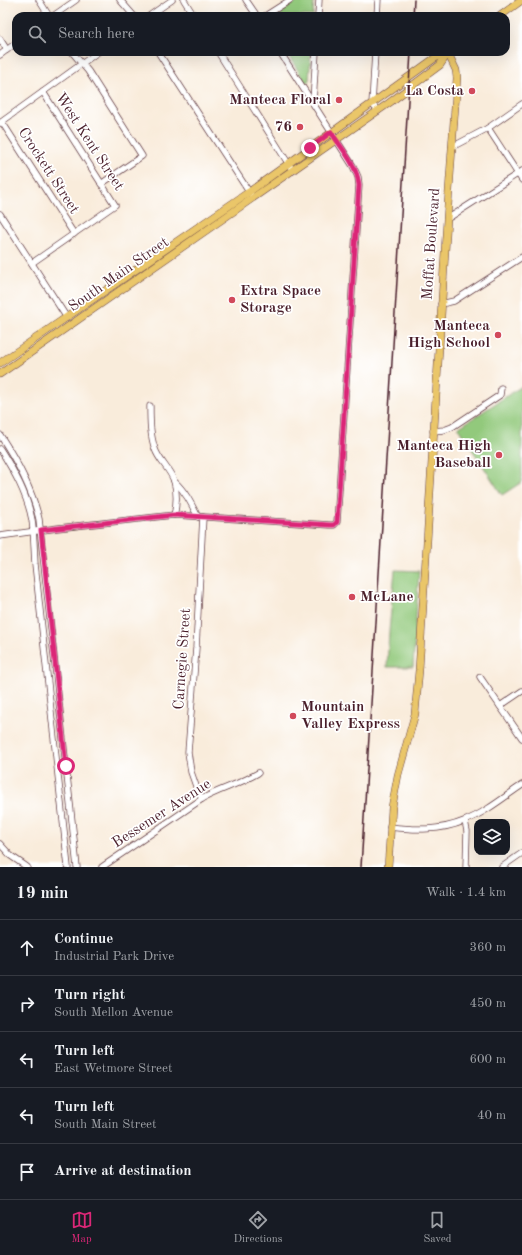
<!DOCTYPE html>
<html lang="en">
<head>
<meta charset="utf-8">
<style>
  body { margin:0; font-family:"Old Standard TT",serif; background:#242831; color:#f1f3f6 }
  .controls { position:absolute; right:12px; bottom:12px; display:grid; overflow:hidden; border-radius:8px; box-shadow:0 4px 16px #0002 }
  .controls button { width:36px; height:36px; display:grid; place-items:center; padding:0; border:0; border-bottom:1px solid #363941; background:#171b24; color:#f1f3f6; font:20px sans-serif }
  .stop { position:absolute; width:12px; height:12px; margin:-9px; border:3px solid #db2777; border-radius:50%; background:#fff }
  .stop.end { background:#db2777; border-color:#fff; box-shadow:0 1px 4px #0008 }
  .list { margin:0; padding:0; list-style:none }
  h2 { display:flex; justify-content:space-between; align-items:center; height:52px; margin:0; padding:0 16px; font-size:17px }
  h2 small { font-size:13px; font-weight:400; color:#9ea1a6 }
  .list li { display:grid; grid-template-columns:26px 1fr auto; gap:12px; align-items:center; box-sizing:border-box; height:56px; padding:0 16px; border-top:1px solid #363941 }
  .list b { display:block; font-size:15px; white-space:nowrap }
  .list p { margin:0; font-size:13px; white-space:nowrap; color:#9ea1a6 }
  .list em { font-size:13px; font-style:normal; color:#9ea1a6 }
  .icon { flex:none; width:22px; height:22px; fill:none; stroke:currentColor; stroke-width:2; stroke-linecap:round; stroke-linejoin:round }
  .map { position:relative; flex:none; width:522px; height:867px; overflow:hidden }
  .search { position:absolute; background:#171b24; box-shadow:0 4px 16px #0002; left:12px; right:12px; top:12px; height:44px; display:flex; align-items:center; gap:10px; box-sizing:border-box; padding:0 14px; border-radius:12px; color:#9ea1a6; font-size:15px }
  .sheet { height:332px; background:#171b24 }
  nav { display:flex; justify-content:space-around; align-items:center; box-sizing:border-box; height:56px; border-top:1px solid #363941; background:#171b24; font-size:11px; color:#9ea1a6 }
  nav a { display:grid; justify-items:center; gap:2px }
  nav .on { color:#db2777 }
  .map>svg:first-child { display:block }
  .green { fill:#92c97c; stroke:#6e7454 }
  .lines { fill:none; stroke-linecap:round; stroke-linejoin:round }
  .minor-casing { stroke:#643e45; stroke-width:7 }
  .major-casing { stroke:#643e45; stroke-width:8 }
  .minor { stroke:#fff; stroke-width:5.5 }
  .major { stroke:#eac669; stroke-width:7 }
  .rail { stroke:#4a1f2b; stroke-width:1.5 }
  .route { stroke:#db2777; stroke-width:5 }
  .poi-dot { fill:#d1495b; stroke:#fff; stroke-width:1.5 }
  .labels { text-anchor:middle; dominant-baseline:central; stroke-width:3.5; stroke-linejoin:round; paint-order:stroke }
  .poi-label { font-size:15px; font-weight:bold; fill:#4a1f2b; stroke:#fff; text-anchor:end }
  .street-label { font-size:15px; fill:#4a1f2b; stroke:#fff }
</style>
</head>
<body>
<div class="map">
<svg width="522" height="867" viewBox="0 0 522 867">
  <rect width="100%" height="100%" fill="#fff"/>
  <filter id="ink" filterUnits="userSpaceOnUse"><feTurbulence type="fractalNoise" baseFrequency=".025" numOctaves="2"/><feDisplacementMap in="SourceGraphic" scale="8" xChannelSelector="R" yChannelSelector="G"/><feConvolveMatrix kernelMatrix="1 2 1 2 8 2 1 2 1" color-interpolation-filters="sRGB"/></filter>
  <filter id="wash" filterUnits="userSpaceOnUse"><feTurbulence type="fractalNoise" baseFrequency=".012" numOctaves="4" result="noise"/><feDisplacementMap in="SourceGraphic" scale="16" xChannelSelector="R" yChannelSelector="G"/><feGaussianBlur stdDeviation="0.9" result="paint"/><feColorMatrix in="noise" values="0 0 0 0 0 0 0 0 0 0 0 0 0 0 0 0 0 1.4 0 .05"/><feComposite in="paint" operator="in"/></filter>
  <g filter="url(#wash)">
    <rect width="100%" height="100%" fill="#f9ecdb"/>
    <g class="green">
      <path d="M 299,0 L 314,1 L 313,16 L 274,16 Z"/>
      <path d="M 286,52 L 311,52 L 309,82 L 306,83 Z"/>
      <path d="M 522,386 L 522,482 L 502,495 L 458,428 Z"/>
      <path d="M 395,570 L 419,571 L 413,667 L 387,667 L 389,631 Z"/>
    </g>
  </g>
  <g filter="url(#ink)">
    <g class="lines">
      <defs>
        <g id="minor">
          <path d="M 39,0 L 49,16"/>
          <path d="M 120,0 L 134,16"/>
          <path d="M 184,0 L 194,16"/>
          <path d="M 246,0 L 257,16"/>
          <path d="M 53,16 L 76,0"/>
          <path d="M 149,16 L 172,0"/>
          <path d="M 265,16 L 290,0"/>
          <path d="M 318,16 L 319,0"/>
          <path d="M 377,16 L 378,0"/>
          <path d="M 0,39 L 7,50"/>
          <path d="M 72,52 L 88,71 L 142,156 L 101,184"/>
          <path d="M 158,52 L 251,195"/>
          <path d="M 218,52 L 293,171"/>
          <path d="M 375,52 L 372,104 L 378,111"/>
          <path d="M 0,55 L 16,43"/>
          <path d="M 313,103 L 316,52"/>
          <path d="M 2,122 L 74,234"/>
          <path d="M 0,123 L 98,52"/>
          <path d="M 488,128 L 522,180"/>
          <path d="M 452,147 L 488,128 L 522,104"/>
          <path d="M 0,214 L 67,318"/>
          <path d="M 447,219 L 522,171"/>
          <path d="M 32,263 L 115,205 L 43,92"/>
          <path d="M 441,304 L 454,301 L 522,257"/>
          <path d="M 150,406 C 150,420 150,435 155,449 C 159,461 170,469 174,481 C 177,491 177,505 174,515"/>
          <path d="M 433,431 L 444,430 L 452,427 L 500,395 L 501,388"/>
          <path d="M 0,435 C 17,461 32,488 39,519 L 77,867"/>
          <path d="M 0,449 C 14,471 27,494 32,520 C 34,534 34,549 35,564 L 68,867"/>
          <path d="M 174,481 C 185,491 191,503 198,517"/>
          <path d="M 0,536 L 58,528 L 174,515 L 330,525 L 334,525 L 337,522 L 359,185 L 358,177 L 353,166 L 280,52"/>
          <path d="M 480,677 L 522,738"/>
          <path d="M 500,706 L 522,691"/>
          <path d="M 202,799 L 197,789 L 191,772 L 188,752 L 196,648 L 203,517"/>
          <path d="M 465,821 L 467,831 L 466,867"/>
          <path d="M 390,827 C 415,830 440,831 464,821 C 485,813 503,798 522,785"/>
          <path d="M 0,844 L 11,856 L 27,867"/>
          <path d="M 102,867 L 202,799 C 220,789 240,784 258,773"/>
          <path d="M 502,867 L 522,853"/>
        </g>
        <g id="major">
          <path d="M 500,16 L 522,0"/>
          <path d="M 0,363 L 249,192 L 435,58 L 448,53"/>
          <path d="M 0,374 L 389,103 L 440,65 L 448,53"/>
          <path d="M 388,867 L 392,807 L 398,775 L 415,714 L 419,670 L 447,219 L 457,78 L 456,70 L 448,53"/>
        </g>
      </defs>
      <use href="#minor" class="minor-casing"/>
      <use href="#major" class="major-casing"/>
      <use href="#minor" class="minor"/>
      <use href="#major" class="major"/>
      <g class="rail">
        <path d="M 413,16 L 414,0"/>
        <path d="M 361,867 L 411,52"/>
      </g>
    </g>
  </g>
  <g class="lines" filter="url(#ink)">
    <path class="route" d="M 66,766 L 41,530 L 174,515 L 330,525 L 334,525 L 337,522 L 359,185 C 357,165 342,149 331,132 L 310,148"/>
  </g>
  <g class="poi-dot">
    <circle cx="472" cy="91" r="4"/>
    <circle cx="339" cy="100" r="4"/>
    <circle cx="300" cy="127" r="4"/>
    <circle cx="232" cy="300" r="4"/>
    <circle cx="498" cy="335" r="4"/>
    <circle cx="499" cy="455" r="4"/>
    <circle cx="352" cy="597" r="4"/>
    <circle cx="293" cy="716" r="4"/>
  </g>
  <g class="labels">
    <g class="poi-label">
      <text x="464" y="91">La Costa</text>
      <text x="331" y="100">Manteca Floral</text>
      <text x="292" y="127">76</text>
      <text x="240" y="291" text-anchor="start">Extra Space<tspan x="240" dy="17">Storage</tspan></text>
      <text x="490" y="326">Manteca<tspan x="490" dy="17">High School</tspan></text>
      <text x="491" y="446">Manteca High<tspan x="491" dy="17">Baseball</tspan></text>
      <text x="360" y="597" text-anchor="start">McLane</text>
      <text x="301" y="707" text-anchor="start">Mountain<tspan x="301" dy="17">Valley Express</tspan></text>
    </g>
    <g class="street-label">
      <text transform="translate(89 142) rotate(57)">West Kent Street</text>
      <text transform="translate(48 171) rotate(57)">Crockett Street</text>
      <text transform="translate(432 244) rotate(-86)">Moffat Boulevard</text>
      <text transform="translate(119 275) rotate(-35)">South Main Street</text>
      <text transform="translate(183 659) rotate(-86)">Carnegie Street</text>
      <text transform="translate(162 814) rotate(-33)">Bessemer Avenue</text>
    </g>
  </g>
</svg>
<div class="controls">
<button><svg class="icon" aria-label="layers" viewBox="0 0 24 24"><path d="M12 4l9 5-9 5-9-5zM3 14l9 5 9-5"/></svg></button>
</div>
<div class="stop" style="left:66px;top:766px"></div>
<div class="stop end" style="left:310px;top:148px"></div>
<div class="search"><svg class="icon" aria-label="search" viewBox="0 0 24 24"><circle cx="10" cy="10" r="6"/><path d="M15 15l6 6"/></svg>Search here</div>
</div>
<section class="sheet">
<h2>19 min<small>Walk · 1.4 km</small></h2>
<ul class="list">
<li><svg class="icon" aria-label="ahead" viewBox="0 0 24 24"><path d="M12 20V5M6 11l6-6 6 6"/></svg><div><b>Continue</b><p>Industrial Park Drive</p></div><em>360 m</em></li>
<li><svg class="icon" aria-label="right" viewBox="0 0 24 24"><path d="M7 20v-9h11M14 6l5 5-5 5"/></svg><div><b>Turn right</b><p>South Mellon Avenue</p></div><em>450 m</em></li>
<li><svg class="icon" aria-label="left" viewBox="0 0 24 24"><path d="M17 20v-9H6M10 6l-5 5 5 5"/></svg><div><b>Turn left</b><p>East Wetmore Street</p></div><em>600 m</em></li>
<li><svg class="icon" aria-label="left" viewBox="0 0 24 24"><path d="M17 20v-9H6M10 6l-5 5 5 5"/></svg><div><b>Turn left</b><p>South Main Street</p></div><em>40 m</em></li>
<li><svg class="icon" aria-label="arrive" viewBox="0 0 24 24"><path d="M6 21V4h12l-3 4 3 4H6"/></svg><div><b>Arrive at destination</b></div></li>
</ul>
</section>
<nav>
<a class="on"><svg class="icon" aria-label="map" viewBox="0 0 24 24"><path d="M3 6l6-2 6 2 6-2v14l-6 2-6-2-6 2zM9 4v14M15 6v14"/></svg>Map</a>
<a><svg class="icon" aria-label="directions" viewBox="0 0 24 24"><path d="M12 3l9 9-9 9-9-9zM9 14v-3h6M13 9l2 2-2 2"/></svg>Directions</a>
<a><svg class="icon" aria-label="saved" viewBox="0 0 24 24"><path d="M7 4h10v16l-5-4-5 4z"/></svg>Saved</a>
</nav>
</body>
</html>
